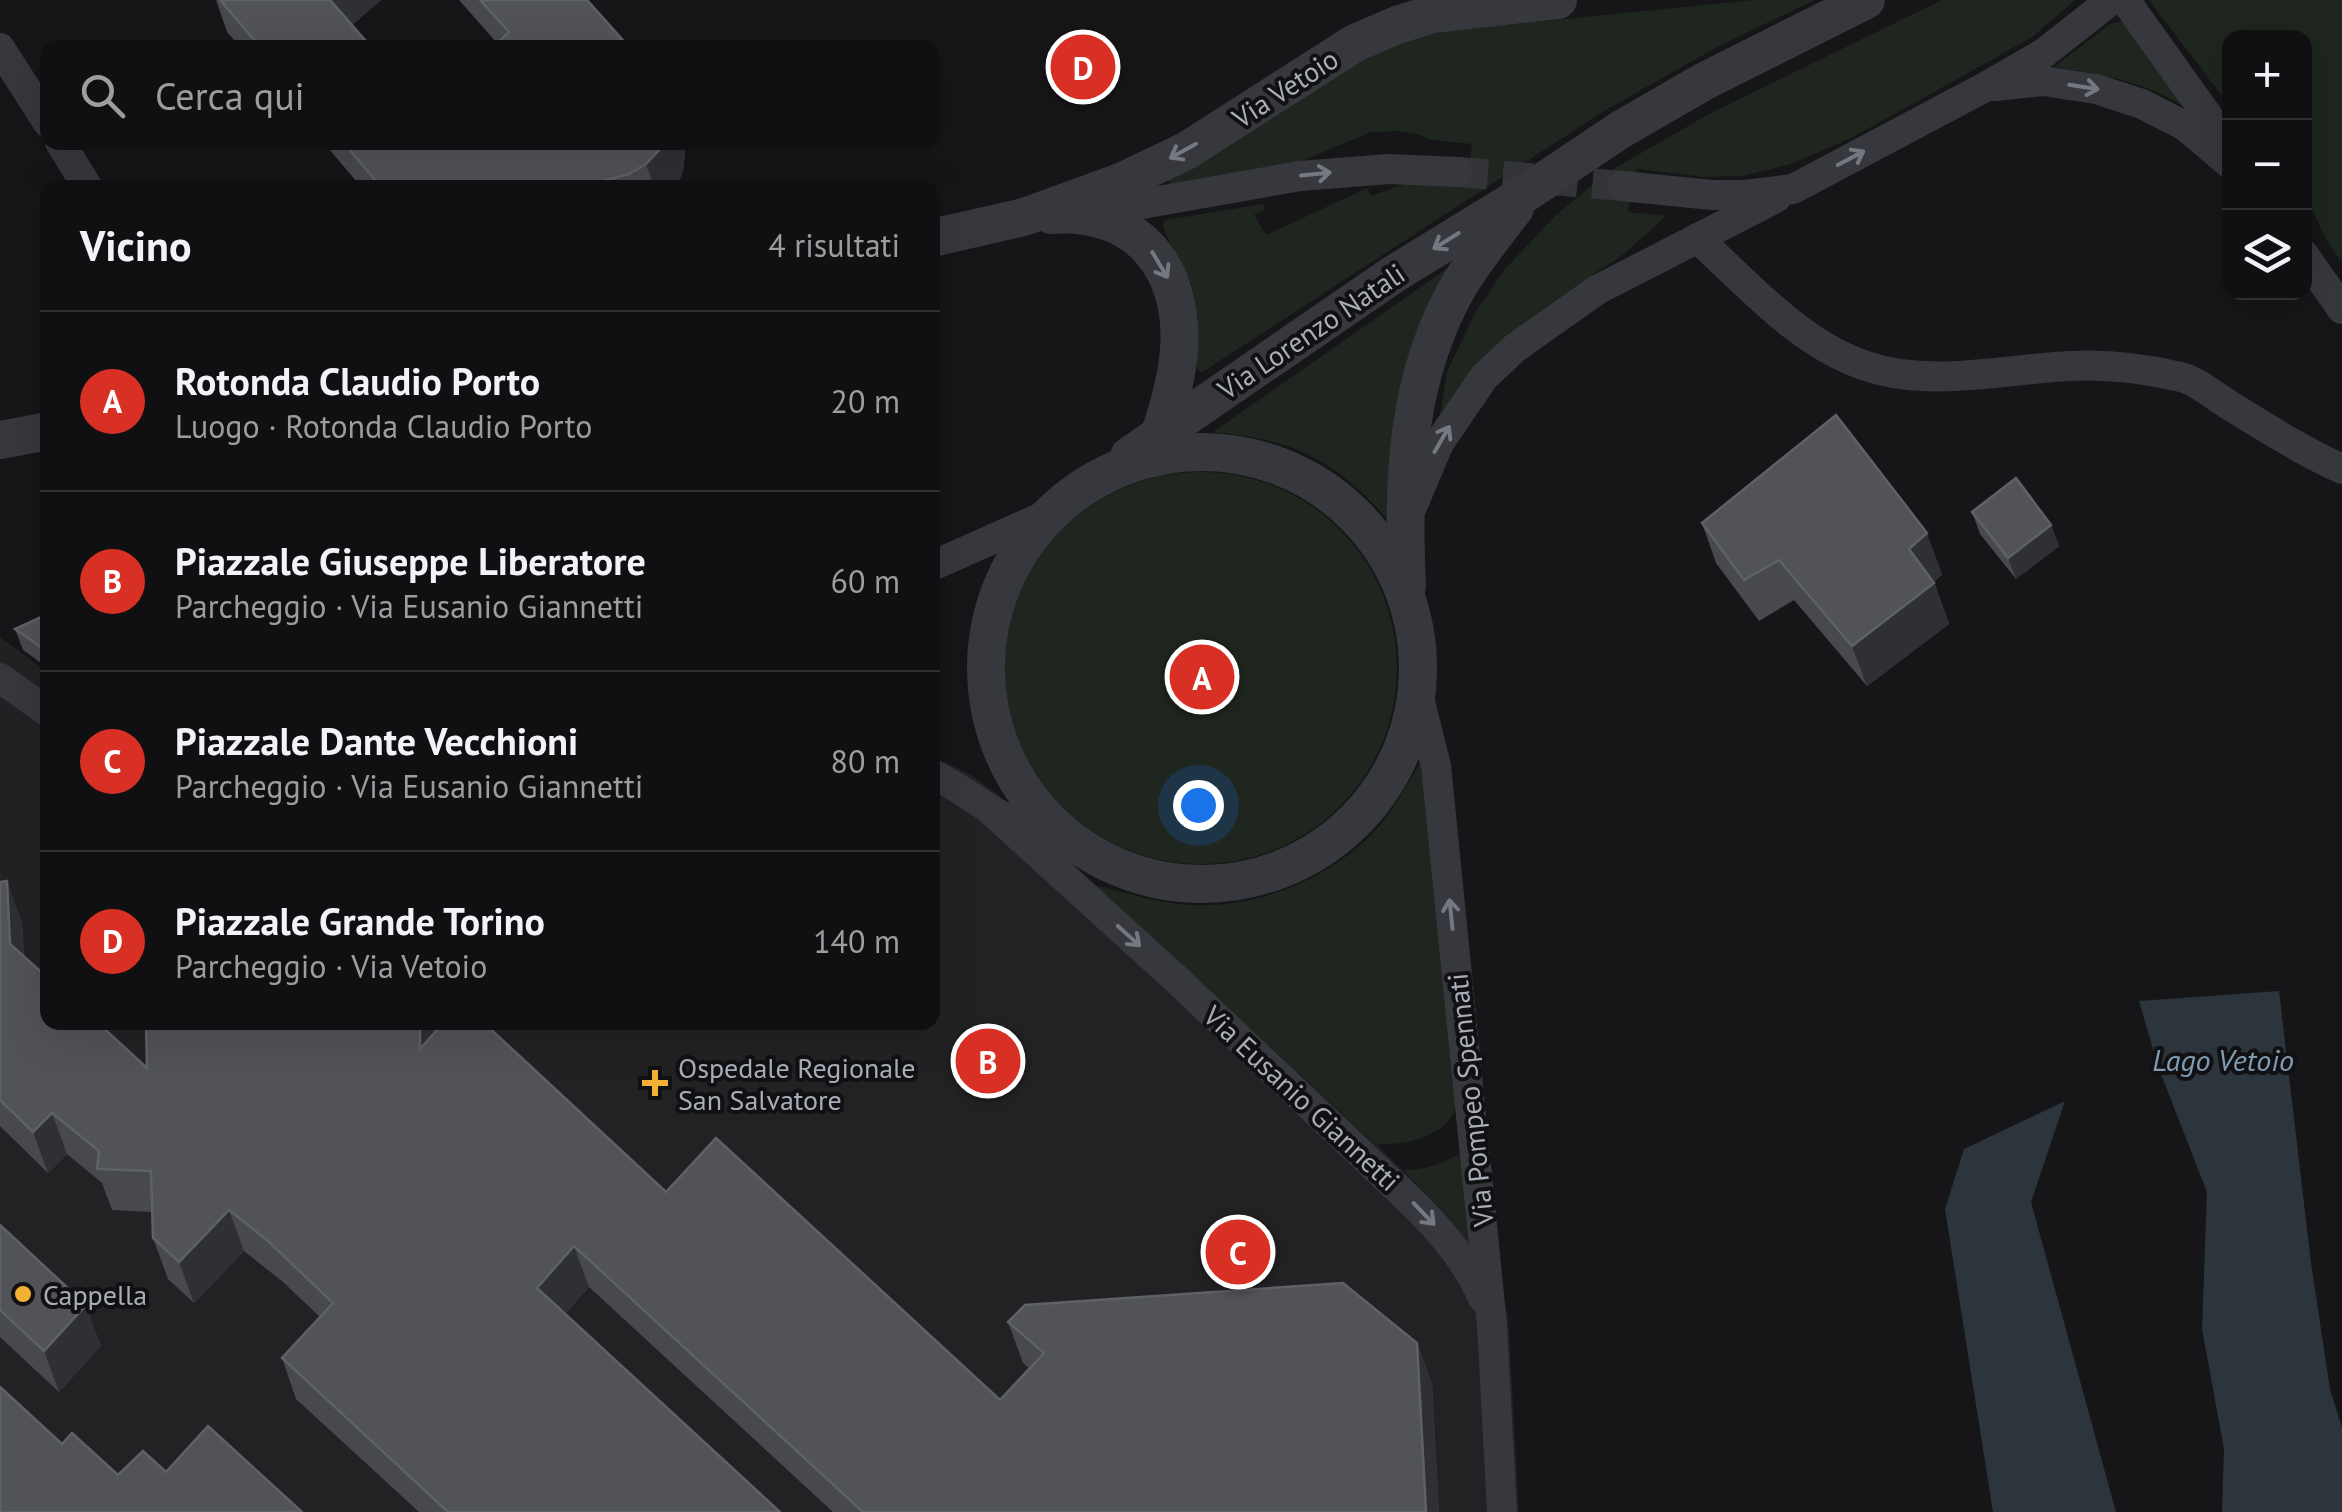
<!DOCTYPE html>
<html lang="it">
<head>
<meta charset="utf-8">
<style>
  body { margin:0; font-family:"PT Sans",sans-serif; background:#1e1e20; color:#f1f3f6 }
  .controls { position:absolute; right:30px; top:30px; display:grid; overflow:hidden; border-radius:20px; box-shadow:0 10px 40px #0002 }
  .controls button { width:90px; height:90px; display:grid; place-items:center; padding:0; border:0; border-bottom:2px solid #303032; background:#101012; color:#f1f3f6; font:50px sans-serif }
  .you { position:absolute; left:1198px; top:805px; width:35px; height:35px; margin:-25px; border:8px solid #fff; border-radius:50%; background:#1a73e8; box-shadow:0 0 0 15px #1a73e833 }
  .badge { display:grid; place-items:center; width:65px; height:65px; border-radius:50%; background:#d93025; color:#fff; font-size:32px; font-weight:700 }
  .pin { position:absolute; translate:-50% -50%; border:5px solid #fff; box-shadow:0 2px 10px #0006 }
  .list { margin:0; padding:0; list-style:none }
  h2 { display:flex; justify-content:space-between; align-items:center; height:130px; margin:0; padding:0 40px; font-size:42px }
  h2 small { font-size:32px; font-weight:400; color:#9c9d9f }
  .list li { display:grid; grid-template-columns:65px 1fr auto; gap:30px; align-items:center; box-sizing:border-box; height:180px; padding:0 40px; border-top:2px solid #303032 }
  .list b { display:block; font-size:38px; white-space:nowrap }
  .list p { margin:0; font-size:32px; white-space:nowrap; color:#9c9d9f }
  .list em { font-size:32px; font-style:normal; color:#9c9d9f }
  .icon { flex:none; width:55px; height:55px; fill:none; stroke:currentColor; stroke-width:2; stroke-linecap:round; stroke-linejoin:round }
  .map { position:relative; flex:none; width:2342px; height:1512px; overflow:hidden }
  .search { position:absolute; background:#101012; box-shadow:0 10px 40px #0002; left:40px; top:40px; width:900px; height:110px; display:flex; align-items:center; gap:25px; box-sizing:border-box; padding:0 35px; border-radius:20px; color:#9c9d9f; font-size:38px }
  .panel { position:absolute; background:#101012; box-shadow:0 10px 40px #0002; left:40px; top:180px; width:900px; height:850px; border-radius:20px }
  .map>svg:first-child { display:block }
  .built { fill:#222225 }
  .green { fill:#1e261f }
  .water { fill:#2c353c }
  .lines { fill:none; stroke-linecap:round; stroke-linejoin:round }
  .minor-tunnel { stroke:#333438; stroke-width:30; stroke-dasharray:30 15; stroke-linecap:butt }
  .minor { stroke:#37383d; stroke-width:30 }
  .tertiary { stroke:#37383d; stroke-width:38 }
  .wall { fill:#47494d }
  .shaded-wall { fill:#2f3033 }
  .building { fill:#525359; stroke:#5f6168; stroke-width:2.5 }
  .oneway { stroke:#757881 }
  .poi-dot { fill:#f2b134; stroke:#111113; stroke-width:4 }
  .labels { text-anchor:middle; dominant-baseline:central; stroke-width:8; stroke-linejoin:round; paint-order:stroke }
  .street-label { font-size:28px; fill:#a8adb8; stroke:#111113 }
  .poi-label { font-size:28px; fill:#a8adb8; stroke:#111113; text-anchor:start }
  .water-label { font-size:30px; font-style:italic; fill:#7f9bb3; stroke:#111113 }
</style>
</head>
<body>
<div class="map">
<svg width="2342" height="1512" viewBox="0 0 2342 1512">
  <rect width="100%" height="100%" fill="#161618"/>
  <path class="built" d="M 0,637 L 47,672 L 48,1022 L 932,1022 L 933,757 L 967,772 L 996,793 L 1376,1144 L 1455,1222 L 1471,1241 L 1500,1289 L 1508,1315 L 1519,1512 L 0,1512 Z"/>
  <g class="green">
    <path d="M 1754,0 L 1815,0 L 1721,45 L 1604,111 L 1201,373 L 1197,368 L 1198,315 L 1192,284 L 1165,233 L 1163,224 L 1166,220 L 1263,204 L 1265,209 L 1254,215 L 1266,235 L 1367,188 L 1371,196 L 1413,181 L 1466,187 L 1472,144 L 1432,140 L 1417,134 L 1397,131 L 1371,132 L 1293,165 L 1170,187 L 1167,175 L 1334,70 L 1424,33 Z"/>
    <path d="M 1942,0 L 2075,0 L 2032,37 L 1970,72 L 1851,138 L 1791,164 L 1742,176 L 1704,177 L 1637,169 L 1628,212 L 1666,216 L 1624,254 L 1597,272 L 1510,340 L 1438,427 L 1447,372 L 1476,311 L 1504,270 L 1556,215 L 1608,172 L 1709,114 Z"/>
    <path d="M 2149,0 L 2342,0 L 2342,262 L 2328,243 L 2305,195 L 2304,38 L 2230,38 L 2229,105 Z"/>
    <path d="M 2120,21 L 2127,24 L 2189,110 C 2149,82 2102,74 2054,67 L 2110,24 Z"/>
    <path d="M 1455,263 L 1395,528 C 1338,462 1300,440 1213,432 Z"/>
    <circle cx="1201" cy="668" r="196"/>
    <path d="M 1421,762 L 1457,1106 C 1454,1111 1452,1117 1448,1121 C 1432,1140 1399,1145 1376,1144 L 1095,885 C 1127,893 1160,904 1193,905 C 1268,908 1350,871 1393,808 C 1403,793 1411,777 1421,762 Z"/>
    <path d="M 1463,1152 L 1471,1241 L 1455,1222 L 1403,1170 C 1427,1170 1443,1163 1463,1152 Z"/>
  </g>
  <g class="water">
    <path d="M 2279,991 L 2311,1263 L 2330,1389 L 2342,1428 L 2342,1512 L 2222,1512 L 2224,1449 L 2202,1329 L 2207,1192 L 2159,1069 L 2139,1001 Z"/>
    <path d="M 2065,1101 L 2031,1202 L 2116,1512 L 1993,1512 L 1945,1209 L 1964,1149 Z"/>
  </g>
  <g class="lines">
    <path class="minor-tunnel" d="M 1458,172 L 1622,186"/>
    <g class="minor">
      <path d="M 2125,0 L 2230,147"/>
      <path d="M 0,48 L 48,123"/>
      <path d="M 1995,86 L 2043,81 L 2096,89 L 2142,104 L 2185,126 L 2230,164"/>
      <path d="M 60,142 L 88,188"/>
      <path d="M 1622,186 L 1712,195 L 1745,195 L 1793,189 L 1987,86 L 2044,53 L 2105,5 L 2108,0"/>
      <path d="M 1085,214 L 1300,176 L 1388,169 L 1458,172"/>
      <path d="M 1697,238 C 1748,284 1799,344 1866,366 C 1930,388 2005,369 2070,366 C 2106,364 2141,368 2176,376 C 2195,379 2213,395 2229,405 C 2266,428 2303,451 2342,469"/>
      <path d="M 2304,255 L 2342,309"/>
      <path d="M 1412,507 L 1439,443 L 1484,377 L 1515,348 L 1597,290 L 1776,198"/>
      <path d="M 932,566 L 1049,514"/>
      <path d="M 0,678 L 48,712"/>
      <path d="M 1417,690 L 1436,766 L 1492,1325 L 1502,1512"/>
      <path d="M 932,774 C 960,787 982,806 1009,820 C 1031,831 1054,838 1078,845"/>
      <path d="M 1018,784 L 1047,842"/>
      <path d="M 989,809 L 1175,978 L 1418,1208 C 1444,1235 1468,1263 1483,1298"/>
    </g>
    <g class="tertiary">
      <path d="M 1051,215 C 1137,209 1185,267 1179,350 C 1177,379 1169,406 1160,433"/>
      <path d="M 932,238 L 1024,217 L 1123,181 L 1186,151 L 1355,43 L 1397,25 L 1432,14 L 1558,0"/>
      <path d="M 0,440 L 48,431"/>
      <circle cx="1202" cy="668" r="216"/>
      <path d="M 1129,456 L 1394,274 L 1529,191 L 1620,130 L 1703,82 L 1866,0"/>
      <path d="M 1407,586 C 1402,481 1406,374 1461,282 C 1477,256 1497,232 1515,208"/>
    </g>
  </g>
  <g class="wall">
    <path d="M 216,0 L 381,0 L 352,25 L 372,48 L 241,48 L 227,32 Z"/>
    <path d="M 459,0 L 587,0 L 622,39 L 625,48 L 492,48 L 497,43 Z"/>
    <path d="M 323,142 L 682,142 L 685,152 L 683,172 L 676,188 L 362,188 Z"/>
    <path d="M 1972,512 L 2051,525 L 2059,546 L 2016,579 L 1980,534 Z"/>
    <path d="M 1702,523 L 1942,574 L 1934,582 L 1949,624 L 1867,686 L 1794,600 L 1759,621 L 1716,563 Z"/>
    <path d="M 48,614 L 48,668 L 23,650 L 15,629 Z"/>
    <path d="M 0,882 L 22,922 L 24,956 L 147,1068 L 435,1022 L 435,1033 L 666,1192 L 1000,1400 L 1030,1369 L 1023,1363 L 1008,1322 L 1417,1343 L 1432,1384 L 1439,1512 L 833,1512 L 589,1287 L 565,1314 L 780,1512 L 419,1512 L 296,1399 L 282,1358 L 320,1317 L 283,1282 L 244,1251 L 194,1303 L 168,1279 L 153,1238 L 152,1212 L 112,1210 L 102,1183 L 67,1154 L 48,1173 L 0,1126 Z"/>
    <path d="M 0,1225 L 101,1346 L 59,1392 L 0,1337 Z"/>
  </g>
  <g class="shaded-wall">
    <path d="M 327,0 L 381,0 L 340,36 Z"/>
    <path d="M 663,142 L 682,142 L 685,152 L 683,172 L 676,188 L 655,188 L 646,164 Z"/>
    <path d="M 2051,525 L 2059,546 L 2016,579 L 2008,558 Z"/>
    <path d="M 1927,533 L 1942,574 L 1924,590 L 1909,549 Z"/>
    <path d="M 1934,583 L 1949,624 L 1867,686 L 1852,646 Z"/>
    <path d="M 7,881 L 22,922 L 25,985 L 10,944 Z"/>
    <path d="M 420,1022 L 435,1022 L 435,1090 L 420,1049 Z"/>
    <path d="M 52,1113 L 67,1154 L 48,1173 L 33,1132 Z"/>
    <path d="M 229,1210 L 244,1251 L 194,1303 L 179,1262 Z"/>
    <path d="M 574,1246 L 589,1287 L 552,1329 L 537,1288 Z"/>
    <path d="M 86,1305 L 101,1346 L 59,1392 L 44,1351 Z"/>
    <path d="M 1417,1343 L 1432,1384 L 1439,1512 L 1426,1512 Z"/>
  </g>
  <g class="building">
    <path d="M 220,0 L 330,0 L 372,48 L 261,48 Z"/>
    <path d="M 480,0 L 587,0 L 622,39 L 614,43 L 620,48 L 492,48 L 509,32 Z"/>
    <path d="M 343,142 L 663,142 L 660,149 L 646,164 L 629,174 L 577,188 L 382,188 Z"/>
    <path d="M 1836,415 L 1927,533 L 1909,549 L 1934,583 L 1852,646 L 1779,560 L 1744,580 L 1702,523 Z"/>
    <path d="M 2016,478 L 2051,525 L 2008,558 L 1972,512 Z"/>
    <path d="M 48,614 L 48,652 L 15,629 Z"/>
    <path d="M 7,881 L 10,944 L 48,978 L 48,1022 L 97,1022 L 147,1068 L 146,1022 L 420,1022 L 420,1049 L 444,1022 L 483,1022 L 666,1192 L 716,1138 L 1000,1400 L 1044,1353 L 1008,1322 L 1025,1305 L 1343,1283 L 1417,1343 L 1426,1512 L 863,1512 L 574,1246 L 537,1288 L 780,1512 L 448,1512 L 282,1358 L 333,1303 L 268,1241 L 229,1210 L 179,1262 L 153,1238 L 151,1171 L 97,1169 L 99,1151 L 52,1113 L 33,1132 L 0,1100 L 0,882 Z"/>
    <path d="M 0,1225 L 86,1305 L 44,1351 L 0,1310 Z"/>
    <path d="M 0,1387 L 62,1444 L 72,1433 L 118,1475 L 143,1451 L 166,1472 L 208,1426 L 302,1512 L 0,1512 Z"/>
  </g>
  <defs><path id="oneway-shaft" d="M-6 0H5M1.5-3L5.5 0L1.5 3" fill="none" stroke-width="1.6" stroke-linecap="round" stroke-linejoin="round" transform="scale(2.5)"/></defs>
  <g class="oneway">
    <use href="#oneway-shaft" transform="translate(2084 87) rotate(9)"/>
    <use href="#oneway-shaft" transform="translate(1183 151) rotate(151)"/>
    <use href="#oneway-shaft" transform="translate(1851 158) rotate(-28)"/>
    <use href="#oneway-shaft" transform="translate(1316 174) rotate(-6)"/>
    <use href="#oneway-shaft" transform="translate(1446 241) rotate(148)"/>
    <use href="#oneway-shaft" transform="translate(1160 265) rotate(59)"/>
    <use href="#oneway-shaft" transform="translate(1442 439) rotate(-60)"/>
    <use href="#oneway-shaft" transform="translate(1451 914) rotate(-96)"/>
    <use href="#oneway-shaft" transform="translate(1129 936) rotate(42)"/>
    <use href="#oneway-shaft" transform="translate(1424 1214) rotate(46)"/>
  </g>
  <g class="poi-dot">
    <path d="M650 1068h10v10h10v10h-10v10h-10v-10h-10v-10h10z"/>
    <circle cx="23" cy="1294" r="10"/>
  </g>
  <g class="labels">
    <g class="street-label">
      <text transform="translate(1285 88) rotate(-33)">Via Vetoio</text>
      <text transform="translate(1311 331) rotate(-34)">Via Lorenzo Natali</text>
      <text transform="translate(1302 1098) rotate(43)">Via Eusanio Giannetti</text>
      <text transform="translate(1470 1100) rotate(-96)">Via Pompeo Spennati</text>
    </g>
    <g class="poi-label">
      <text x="678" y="1067">Ospedale Regionale<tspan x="678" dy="32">San Salvatore</tspan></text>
      <text x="43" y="1294">Cappella</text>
    </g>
    <g class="water-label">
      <text x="2223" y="1059">Lago Vetoio</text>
    </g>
  </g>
</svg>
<div class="controls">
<button>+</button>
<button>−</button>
<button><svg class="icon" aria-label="layers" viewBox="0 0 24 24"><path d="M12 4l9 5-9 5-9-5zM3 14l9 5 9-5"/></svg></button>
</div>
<div class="you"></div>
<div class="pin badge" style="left:1202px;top:677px">A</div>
<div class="pin badge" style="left:988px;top:1061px">B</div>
<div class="pin badge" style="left:1238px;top:1252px">C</div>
<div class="pin badge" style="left:1083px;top:67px">D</div>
<div class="search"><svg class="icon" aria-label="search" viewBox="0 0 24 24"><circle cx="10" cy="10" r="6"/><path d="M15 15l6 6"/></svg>Cerca qui</div>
<section class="panel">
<h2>Vicino<small>4 risultati</small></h2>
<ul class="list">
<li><span class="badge">A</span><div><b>Rotonda Claudio Porto</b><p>Luogo · Rotonda Claudio Porto</p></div><em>20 m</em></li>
<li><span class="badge">B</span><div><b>Piazzale Giuseppe Liberatore</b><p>Parcheggio · Via Eusanio Giannetti</p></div><em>60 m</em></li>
<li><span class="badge">C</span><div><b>Piazzale Dante Vecchioni</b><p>Parcheggio · Via Eusanio Giannetti</p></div><em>80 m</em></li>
<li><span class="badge">D</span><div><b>Piazzale Grande Torino</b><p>Parcheggio · Via Vetoio</p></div><em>140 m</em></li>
</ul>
</section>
</div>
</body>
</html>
